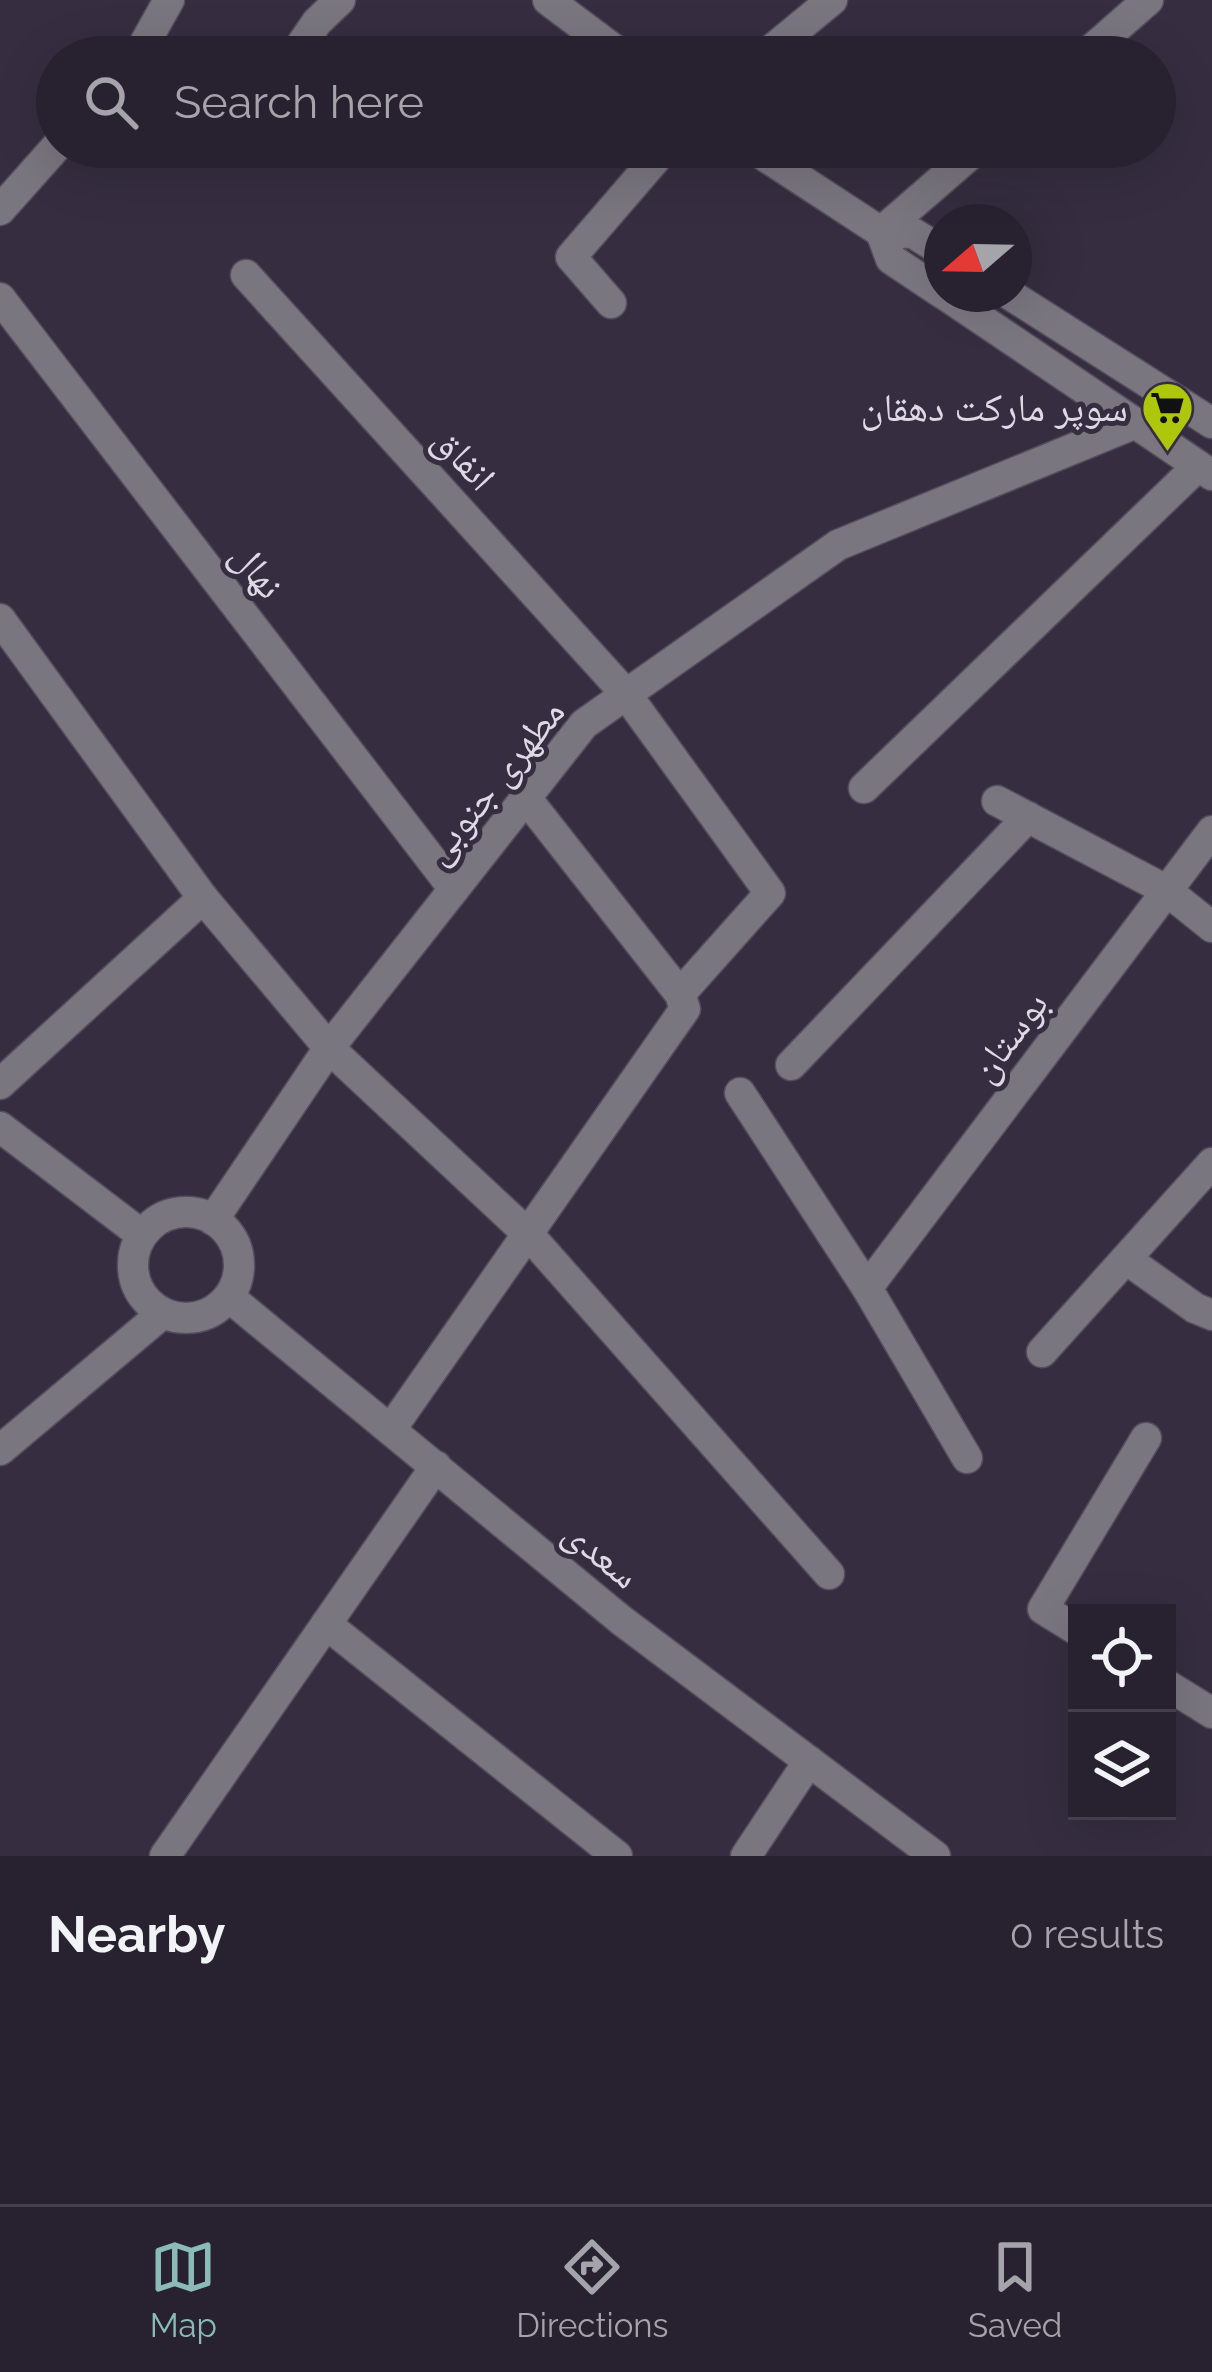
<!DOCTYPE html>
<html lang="en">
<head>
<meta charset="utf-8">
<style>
  body { margin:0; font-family:Raleway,"Noto Naskh Arabic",sans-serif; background:#342f3c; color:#f1f3f6 }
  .controls { position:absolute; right:36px; bottom:36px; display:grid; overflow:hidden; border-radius:0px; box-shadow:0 12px 48px #0002 }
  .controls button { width:108px; height:108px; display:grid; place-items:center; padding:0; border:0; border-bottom:3px solid #443f4c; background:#282230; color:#f1f3f6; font:60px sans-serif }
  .compass { position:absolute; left:924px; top:204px; width:108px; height:108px; border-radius:50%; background:#282230; box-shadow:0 12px 48px #0002; rotate:250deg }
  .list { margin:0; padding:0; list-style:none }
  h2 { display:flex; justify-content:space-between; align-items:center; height:156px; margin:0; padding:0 48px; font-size:51px }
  h2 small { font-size:39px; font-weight:400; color:#a5a4ab }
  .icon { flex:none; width:66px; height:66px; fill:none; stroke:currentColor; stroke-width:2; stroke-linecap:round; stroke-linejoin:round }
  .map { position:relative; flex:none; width:1212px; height:1856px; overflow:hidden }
  .search { position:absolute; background:#282230; box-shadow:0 12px 48px #0002; left:36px; right:36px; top:36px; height:132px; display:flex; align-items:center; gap:30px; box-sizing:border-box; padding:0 42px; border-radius:66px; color:#a5a4ab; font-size:45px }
  .sheet { height:348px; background:#282230 }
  nav { display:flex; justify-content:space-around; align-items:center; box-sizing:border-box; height:168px; border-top:3px solid #443f4c; background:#282230; font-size:33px; color:#a5a4ab }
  nav a { display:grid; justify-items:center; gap:6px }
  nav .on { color:#8bbbb9 }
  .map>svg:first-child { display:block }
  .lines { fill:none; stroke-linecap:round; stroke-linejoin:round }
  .minor-casing { stroke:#544d5e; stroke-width:33 }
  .minor { stroke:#7a767f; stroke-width:30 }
  .labels { text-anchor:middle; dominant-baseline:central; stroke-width:10; stroke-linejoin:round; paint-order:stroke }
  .poi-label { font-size:39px; fill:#ded9e5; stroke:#362e40; text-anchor:end }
  .street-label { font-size:39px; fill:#ded9e5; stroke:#362e40 }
</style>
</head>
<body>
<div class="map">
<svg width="1212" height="1856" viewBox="0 0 1212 1856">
  <rect width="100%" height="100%" fill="#362e40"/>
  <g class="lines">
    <defs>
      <g id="minor">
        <path d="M 548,0 L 624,57"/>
        <path d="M 137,57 L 169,0"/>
        <path d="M 293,57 L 317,22 L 340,0"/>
        <path d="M 763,57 L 832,0"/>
        <path d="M 1083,57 L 1148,0"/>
        <path d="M 751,147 L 881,232 L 979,147"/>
        <path d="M 0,210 L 57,146"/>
        <path d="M 942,251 L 913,233 L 881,232 L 891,259 L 942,293"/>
        <path d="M 246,275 L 626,694 L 770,893 L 680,994"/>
        <path d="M 944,294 L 1212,475"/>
        <path d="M 1009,294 L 1212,423"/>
        <path d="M 0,298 L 454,889"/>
        <path d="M 611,303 L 571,257 L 666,147"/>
        <path d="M 0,619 L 203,898 L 329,1048 L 529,1235 L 829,1574"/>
        <path d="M 864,788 L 1198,466"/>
        <path d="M 997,801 L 1166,890 L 1212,927"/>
        <path d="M 791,1065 L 1028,817"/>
        <path d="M 0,1084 L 203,898"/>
        <path d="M 740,1093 L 867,1288 L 967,1458"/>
        <path d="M 0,1127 L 142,1235"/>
        <circle cx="186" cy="1265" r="53"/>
        <path d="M 213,1220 L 329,1048 L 584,724 L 838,545 L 1136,423"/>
        <path d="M 1126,1259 L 1195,1308 L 1212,1315"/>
        <path d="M 867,1288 L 1212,831"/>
        <path d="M 229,1297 L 621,1620 L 935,1856"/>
        <path d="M 1042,1352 L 1212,1163"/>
        <path d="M 391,1429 L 685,1009 L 680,994 L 526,798"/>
        <path d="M 0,1450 L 163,1313"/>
        <path d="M 326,1624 L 617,1856"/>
        <path d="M 1077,1630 L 1043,1609 L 1146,1438"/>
        <path d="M 1167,1685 L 1212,1713"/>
        <path d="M 165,1856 L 436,1466"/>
        <path d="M 746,1856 L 809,1761"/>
      </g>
    </defs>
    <use href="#minor" class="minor-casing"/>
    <use href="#minor" class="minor"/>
  </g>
  <defs>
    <symbol id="supermarket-pin" viewBox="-11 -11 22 30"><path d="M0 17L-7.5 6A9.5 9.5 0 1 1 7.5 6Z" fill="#aec60b" stroke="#362e40"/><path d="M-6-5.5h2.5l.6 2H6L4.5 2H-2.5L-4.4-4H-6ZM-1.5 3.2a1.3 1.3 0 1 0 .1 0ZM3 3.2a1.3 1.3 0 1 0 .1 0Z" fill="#111"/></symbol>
  </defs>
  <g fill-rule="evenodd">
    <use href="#supermarket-pin" x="1138" y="378" width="59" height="81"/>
  </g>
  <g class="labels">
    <g class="poi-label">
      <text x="1128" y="407">سوپر مارکت دهقان</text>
    </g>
    <g class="street-label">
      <text transform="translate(465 458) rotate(48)">انفاق</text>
      <text transform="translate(258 570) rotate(52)">نهال</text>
      <text transform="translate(493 781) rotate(-51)">مطهری جنوبی</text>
      <text transform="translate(1008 1036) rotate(-53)">بوستان</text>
      <text transform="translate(602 1553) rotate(40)">سعدی</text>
    </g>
  </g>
</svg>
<div class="controls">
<button><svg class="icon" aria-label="locate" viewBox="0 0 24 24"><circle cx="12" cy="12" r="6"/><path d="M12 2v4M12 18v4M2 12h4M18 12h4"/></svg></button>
<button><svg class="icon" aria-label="layers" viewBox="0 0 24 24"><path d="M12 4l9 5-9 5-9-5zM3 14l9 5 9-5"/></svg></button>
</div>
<svg class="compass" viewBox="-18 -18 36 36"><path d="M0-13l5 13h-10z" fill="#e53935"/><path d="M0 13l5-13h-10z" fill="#a5a4ab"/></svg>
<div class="search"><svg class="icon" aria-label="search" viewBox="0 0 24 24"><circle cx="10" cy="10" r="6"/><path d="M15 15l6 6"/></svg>Search here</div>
</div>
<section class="sheet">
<h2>Nearby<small>0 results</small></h2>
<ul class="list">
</ul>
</section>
<nav>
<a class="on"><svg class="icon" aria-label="map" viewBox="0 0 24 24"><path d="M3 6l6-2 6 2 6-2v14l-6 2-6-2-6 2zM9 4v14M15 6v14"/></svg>Map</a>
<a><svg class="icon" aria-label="directions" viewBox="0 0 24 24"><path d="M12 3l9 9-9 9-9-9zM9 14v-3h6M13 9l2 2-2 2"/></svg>Directions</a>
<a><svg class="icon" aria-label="saved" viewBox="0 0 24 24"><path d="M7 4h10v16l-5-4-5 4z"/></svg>Saved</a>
</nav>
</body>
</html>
